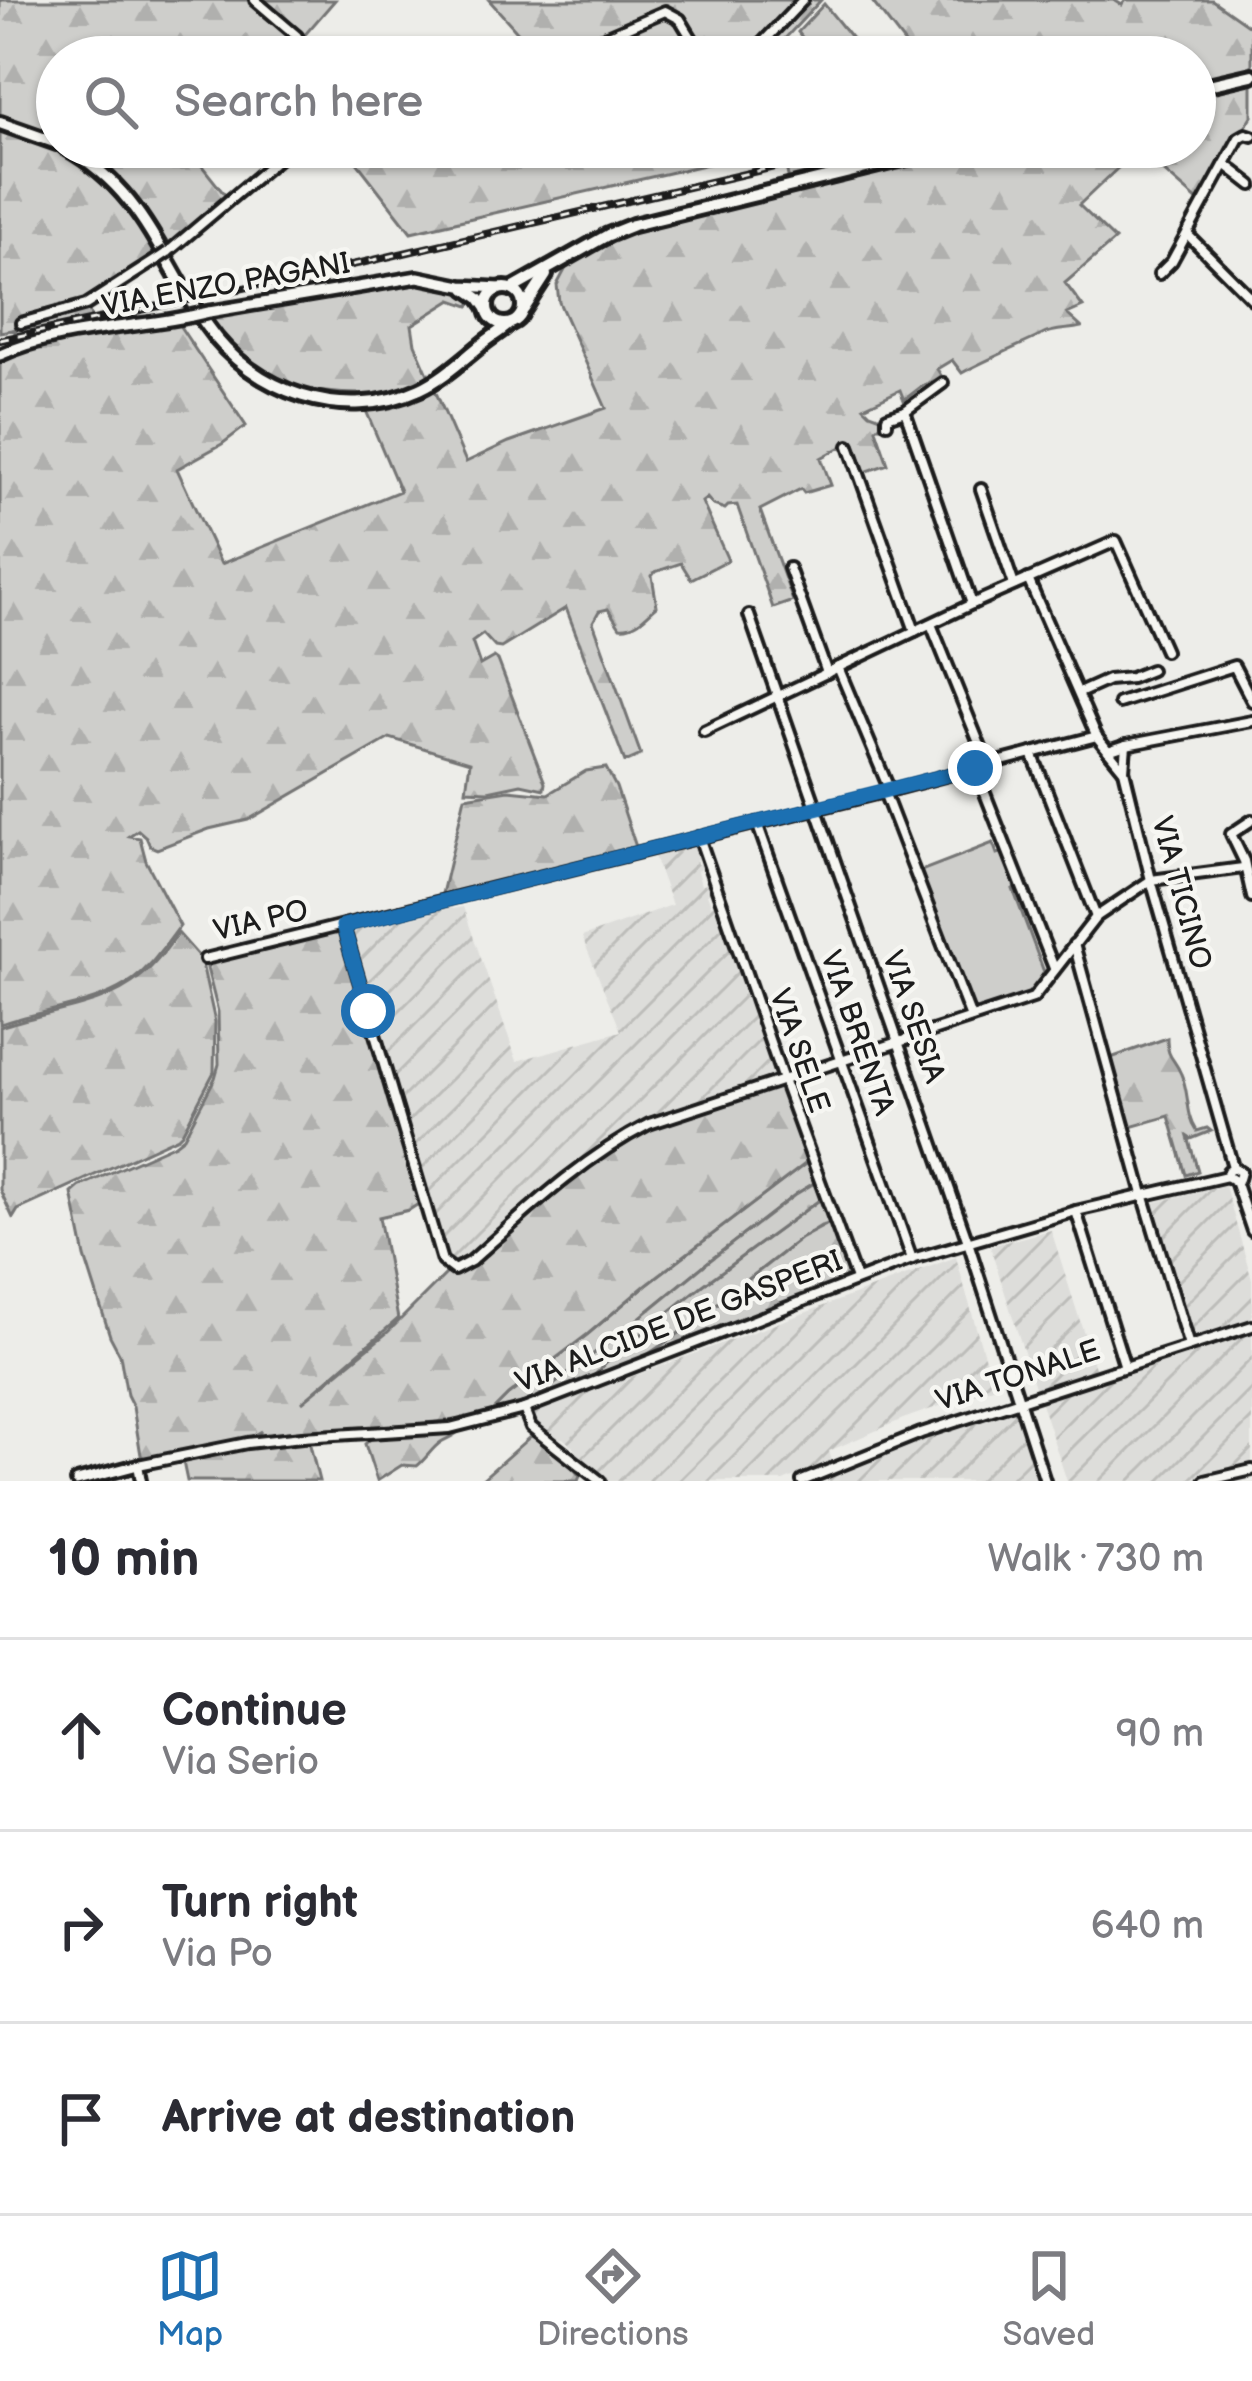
<!DOCTYPE html>
<html lang="en">
<head>
<meta charset="utf-8">
<style>
  body { margin:0; font-family:"Balsamiq Sans",sans-serif; background:#f7f7f7; color:#2b2b33 }
  .stop { position:absolute; width:36px; height:36px; margin:-27px; border:9px solid #1f6fb2; border-radius:50%; background:#fff }
  .stop.end { background:#1f6fb2; border-color:#fff; box-shadow:0 3px 12px #0008 }
  .list { margin:0; padding:0; list-style:none }
  h2 { display:flex; justify-content:space-between; align-items:center; height:156px; margin:0; padding:0 48px; font-size:51px }
  h2 small { font-size:39px; font-weight:400; color:#7c7c81 }
  .list li { display:grid; grid-template-columns:78px 1fr auto; gap:36px; align-items:center; box-sizing:border-box; height:192px; padding:0 48px; border-top:3px solid #e1e1e2 }
  .list b { display:block; font-size:45px; white-space:nowrap }
  .list p { margin:0; font-size:39px; white-space:nowrap; color:#7c7c81 }
  .list em { font-size:39px; font-style:normal; color:#7c7c81 }
  .icon { flex:none; width:66px; height:66px; fill:none; stroke:currentColor; stroke-width:2; stroke-linecap:round; stroke-linejoin:round }
  .map { position:relative; flex:none; width:1252px; height:1481px; overflow:hidden }
  .search { position:absolute; background:#fff; box-shadow:0 3px 9px #0004; left:36px; right:36px; top:36px; height:132px; display:flex; align-items:center; gap:30px; box-sizing:border-box; padding:0 42px; border-radius:66px; color:#7c7c81; font-size:45px }
  .sheet { height:732px; background:#fff }
  nav { display:flex; justify-content:space-around; align-items:center; box-sizing:border-box; height:168px; border-top:3px solid #e1e1e2; background:#fff; font-size:33px; color:#7c7c81 }
  nav a { display:grid; justify-items:center; gap:6px }
  nav .on { color:#1f6fb2 }
  .map>svg:first-child { display:block }
  .industrial { fill:url(#industrial-furrows) }
  .grass { fill:#cececb; stroke:#757574; stroke-width:3 }
  .forest { fill:url(#forest-firs); stroke:#757574; stroke-width:3 }
  .lines { fill:none; stroke-linecap:round; stroke-linejoin:round }
  .minor-casing { stroke:#1c1c1c; stroke-width:16 }
  .tertiary-casing { stroke:#1c1c1c; stroke-width:18 }
  .secondary-casing { stroke:#1c1c1c; stroke-width:20 }
  .minor { stroke:#f6f6f2; stroke-width:8 }
  .tertiary { stroke:#f6f6f2; stroke-width:9 }
  .secondary { stroke:#f6f6f2; stroke-width:10 }
  .rail-casing { stroke:#1c1c1c; stroke-width:8 }
  .rail { stroke:#f6f6f2; stroke-width:3; stroke-dasharray:9; stroke-linecap:butt }
  .minor-bridge-casing { stroke:#1c1c1c; stroke-width:16; stroke-linecap:butt }
  .tertiary-bridge-casing { stroke:#1c1c1c; stroke-width:18; stroke-linecap:butt }
  .minor-bridge { stroke:#f6f6f2; stroke-width:8 }
  .tertiary-bridge { stroke:#f6f6f2; stroke-width:9 }
  .route { stroke:#1f6fb2; stroke-width:15 }
  .labels { text-anchor:middle; dominant-baseline:central; stroke-width:9; stroke-linejoin:round; paint-order:stroke }
  .street-label { font-size:30px; fill:#1c1c1c; stroke:#f6f6f2 }
</style>
</head>
<body>
<div class="map">
<svg width="1252" height="1481" viewBox="0 0 1252 1481">
  <defs>
    <pattern id="industrial-furrows" width="10" height="10" patternUnits="userSpaceOnUse" patternTransform="scale(3)"><rect width="10" height="10" fill="#ddddda"/><path d="M-1 1l2-2M0 10L10 0M9 11l2-2" fill="none" stroke="#bdbdba"/></pattern>
    <pattern id="forest-firs" width="22" height="20" patternUnits="userSpaceOnUse" patternTransform="scale(3)"><rect width="22" height="20" fill="#cececb"/><path d="M5 1l3.5 6h-7zM16 11l3.5 6h-7z" fill="#b0b0ae"/></pattern>
  </defs>
  <rect width="100%" height="100%" fill="#edede9"/>
  <filter id="ink" filterUnits="userSpaceOnUse"><feTurbulence type="fractalNoise" baseFrequency=".00833" numOctaves="2"/><feDisplacementMap in="SourceGraphic" scale="24" xChannelSelector="R" yChannelSelector="G"/><feConvolveMatrix kernelMatrix="1 2 1 2 8 2 1 2 1" color-interpolation-filters="sRGB"/></filter>
  <g filter="url(#ink)">
    <g class="industrial">
      <path d="M 691,844 L 695,846 L 700,857 L 696,860 L 697,864 L 701,864 L 703,868 L 697,871 L 701,885 L 709,884 L 711,892 L 707,894 L 711,905 L 716,904 L 745,987 L 743,991 L 746,1000 L 750,1004 L 776,1075 L 774,1080 L 644,1121 L 612,1139 L 559,1178 L 555,1178 L 537,1195 L 537,1200 L 505,1227 L 500,1227 L 489,1236 L 489,1240 L 458,1264 L 446,1262 L 437,1230 L 439,1227 L 429,1195 L 427,1194 L 402,1111 L 405,1107 L 402,1095 L 397,1093 L 395,1077 L 386,1056 L 389,1053 L 385,1042 L 381,1041 L 348,928 L 418,911 L 429,913 L 432,908 L 440,906 L 444,908 L 451,906 L 452,909 L 463,907 L 517,1061 L 621,1031 L 582,937 L 672,905 L 653,854 Z"/>
      <path d="M 1225,1185 L 1252,1280 L 1252,1320 L 1194,1337 L 1152,1203 Z"/>
      <path d="M 1051,1230 L 1096,1371 L 1036,1390 L 990,1246 Z"/>
      <path d="M 956,1257 L 993,1387 L 903,1419 L 829,1451 L 832,1461 L 783,1481 L 602,1481 L 572,1454 L 575,1449 L 563,1438 L 555,1440 L 532,1425 L 531,1414 Z"/>
      <path d="M 1252,1334 L 1252,1465 L 1182,1481 L 1067,1481 L 1040,1400 Z"/>
      <path d="M 1014,1410 L 1038,1481 L 820,1481 L 920,1439 Z"/>
    </g>
    <g class="grass">
      <path d="M 824,4 L 867,57 L 817,57 L 798,32 Z"/>
      <path d="M 993,843 L 997,854 L 1002,853 L 1016,887 L 1013,889 L 1044,972 L 1032,994 L 975,1012 L 972,1011 L 918,872 Z"/>
      <path d="M 809,1161 L 816,1182 L 796,1194 L 708,1262 L 626,1329 L 530,1403 L 486,1417 L 508,1395 L 588,1334 L 647,1284 Z"/>
      <path d="M 822,1198 L 830,1224 L 821,1226 L 800,1239 L 665,1344 L 641,1359 L 591,1379 L 610,1359 L 703,1285 Z"/>
    </g>
    <g class="forest">
      <path d="M 0,0 L 335,0 L 302,38 L 308,57 L 204,57 L 200,52 L 195,57 L 57,57 L 57,147 L 187,147 L 233,205 L 178,251 L 79,312 L 89,311 L 97,337 L 179,325 L 246,426 L 222,444 L 177,469 L 221,564 L 400,491 L 359,394 C 322,393 284,390 253,368 C 238,357 224,339 211,325 L 207,318 L 420,281 C 438,284 462,285 473,302 L 469,306 L 452,300 L 412,325 L 415,344 L 466,462 L 509,442 L 606,408 L 559,302 L 557,285 L 567,266 L 623,235 L 791,191 L 782,147 L 1195,147 L 1195,57 L 915,57 L 871,0 L 1114,0 L 1122,5 L 1126,0 L 1212,0 L 1252,28 L 1252,116 L 1200,203 L 1138,149 L 1079,205 L 1115,240 L 1065,283 L 1083,307 L 1067,314 L 1081,327 C 1069,330 1053,329 1042,335 C 1017,347 988,359 962,373 L 952,360 L 937,369 L 942,377 L 922,386 L 904,400 L 900,390 L 864,407 L 870,413 L 881,417 L 883,422 L 876,429 L 888,464 L 865,472 L 860,470 L 853,448 L 845,450 L 843,446 L 821,458 L 831,485 L 804,493 L 801,489 L 760,510 L 793,601 L 773,608 L 737,505 L 728,506 L 725,509 L 713,505 L 707,498 L 702,502 L 728,560 L 691,579 L 681,563 L 655,572 L 652,576 L 657,606 C 646,615 636,629 620,627 L 608,609 L 599,611 L 593,622 L 641,755 L 625,762 L 566,608 L 501,648 L 495,647 L 483,634 L 472,642 L 480,665 L 494,657 L 498,660 L 545,783 L 544,789 L 521,784 L 488,791 L 466,790 L 470,762 L 390,738 L 248,820 L 209,829 L 157,849 L 150,846 L 146,837 L 138,830 L 129,836 L 140,838 L 146,861 L 180,926 C 165,946 150,969 128,983 C 91,1007 41,1010 0,1024 L 0,360 L 17,329 L 0,332 Z"/>
      <path d="M 489,0 L 821,0 L 776,48 L 783,57 L 540,57 Z"/>
      <path d="M 345,147 L 782,147 L 411,232 Z"/>
      <path d="M 606,768 L 616,787 L 637,850 L 441,898 L 465,797 L 509,790 L 548,794 L 586,771 Z"/>
      <path d="M 340,929 L 419,1190 L 420,1203 L 409,1210 L 379,1217 L 398,1319 L 302,1402 L 388,1332 L 448,1272 L 556,1193 L 593,1159 L 641,1129 L 778,1084 L 782,1086 L 809,1161 L 647,1284 L 588,1334 L 508,1395 L 486,1417 L 252,1440 L 261,1431 L 245,1440 L 145,1459 L 141,1455 L 133,1407 L 127,1395 L 120,1355 L 110,1336 L 85,1257 L 72,1193 L 79,1187 L 175,1144 L 184,1137 L 215,1078 L 219,1064 L 218,1012 L 207,968 L 210,960 Z"/>
      <path d="M 178,933 L 201,959 L 215,1022 L 214,1072 L 182,1133 L 178,1137 L 18,1210 L 13,1218 L 0,1190 L 0,1027 C 46,1011 103,1008 141,976 C 156,964 167,948 178,933 Z"/>
      <path d="M 1167,1038 C 1167,1059 1174,1057 1181,1074 C 1190,1093 1185,1113 1197,1131 L 1207,1128 L 1211,1131 L 1191,1139 L 1188,1137 L 1198,1171 L 1186,1175 L 1169,1116 L 1127,1128 L 1108,1059 Z"/>
      <path d="M 816,1182 L 822,1198 L 703,1285 L 610,1359 L 591,1379 L 530,1403 L 626,1329 L 708,1262 L 796,1194 Z"/>
      <path d="M 828,1224 L 831,1225 L 847,1272 L 845,1279 L 641,1359 L 684,1330 L 800,1239 Z"/>
      <path d="M 462,1428 C 456,1436 449,1437 441,1442 C 432,1448 426,1459 417,1466 L 402,1465 L 377,1481 L 365,1444 L 374,1436 Z"/>
      <path d="M 532,1435 C 551,1445 566,1460 580,1476 L 578,1481 L 480,1481 Z"/>
      <path d="M 309,1441 L 319,1481 L 187,1481 L 183,1462 L 187,1459 L 235,1450 Z"/>
    </g>
    <g class="lines">
      <defs>
        <g id="minor">
          <path d="M 255,0 L 297,36 L 306,57"/>
          <path d="M 551,57 L 581,47 L 665,11 L 680,19 L 703,57"/>
          <path d="M 749,57 L 803,0"/>
          <path d="M 1225,164 L 1252,185"/>
          <path d="M 1187,234 L 1252,299"/>
          <path d="M 168,252 L 292,147"/>
          <path d="M 1159,274 L 1172,261 L 1239,138 L 1246,134 L 1252,136"/>
          <path d="M 21,323 L 86,305 L 159,258"/>
          <path d="M 905,411 L 972,604"/>
          <path d="M 887,423 L 887,417 L 905,411 L 943,383"/>
          <path d="M 849,446 L 915,631"/>
          <path d="M 981,489 L 1014,585"/>
          <path d="M 789,568 L 827,673"/>
          <path d="M 1028,579 L 1097,737 L 1123,769"/>
          <path d="M 749,615 L 968,1242 L 1045,1481"/>
          <path d="M 931,624 L 988,765"/>
          <path d="M 838,667 L 890,791"/>
          <path d="M 1079,693 L 1108,680 L 1131,678 L 1151,670"/>
          <path d="M 1119,703 L 1234,666 L 1252,701"/>
          <path d="M 704,731 L 972,604 L 1116,541 L 1165,651"/>
          <path d="M 1126,745 L 1124,770 L 1151,880 L 1233,1167 L 1241,1172 L 1239,1179 L 1235,1181 L 1227,1176 L 1228,1171 L 1233,1167"/>
          <path d="M 1108,751 L 1126,745 L 1252,721"/>
          <path d="M 1032,753 L 1096,917"/>
          <path d="M 975,768 L 1054,968"/>
          <path d="M 884,792 L 971,1018"/>
          <path d="M 1252,820 L 1231,834 L 1244,861 L 1252,897"/>
          <path d="M 757,823 L 912,1259"/>
          <path d="M 699,837 L 783,1080 L 856,1279"/>
          <path d="M 343,926 L 442,1261 L 454,1270 L 471,1261 C 527,1211 581,1159 649,1124 L 1033,998 L 1096,917 L 1151,880 L 1243,868"/>
          <path d="M 1074,944 L 1143,1194 L 1189,1346"/>
          <path d="M 205,959 L 884,792 L 1097,736"/>
          <path d="M 1235,1181 L 1252,1231"/>
          <path d="M 1076,1211 L 1125,1367"/>
          <path d="M 524,1409 L 531,1427 L 600,1481"/>
          <path d="M 141,1481 L 138,1465 L 247,1443 L 302,1437 L 450,1428 L 524,1409 L 912,1259 L 1076,1211 L 1227,1176"/>
          <path d="M 802,1481 L 921,1433 L 1252,1326"/>
          <path d="M 1205,1481 L 1252,1470"/>
        </g>
        <g id="tertiary">
          <path d="M 466,289 L 479,298 L 486,308"/>
          <path d="M 209,312 L 418,277 L 462,286 L 501,288"/>
          <path d="M 0,355 C 58,328 129,329 191,316"/>
          <path d="M 77,1481 L 138,1465"/>
        </g>
        <g id="secondary">
          <path d="M 1195,88 L 1252,75"/>
          <path d="M 0,123 L 57,143"/>
          <path d="M 65,147 C 145,192 158,256 207,326 C 253,393 344,424 420,389 C 442,379 460,362 480,346 C 489,338 500,332 509,324"/>
          <circle cx="505" cy="306" r="18"/>
          <path d="M 512,289 L 608,235 L 633,225 L 952,147"/>
          <path d="M 524,309 L 546,275"/>
        </g>
      </defs>
      <use href="#minor" class="minor-casing"/>
      <use href="#tertiary" class="tertiary-casing"/>
      <use href="#secondary" class="secondary-casing"/>
      <use href="#minor" class="minor"/>
      <use href="#tertiary" class="tertiary"/>
      <use href="#secondary" class="secondary"/>
      <defs>
        <path id="rail" d="M 0,340 L 361,263 L 787,164"/>
      </defs>
      <use href="#rail" class="rail-casing"/>
      <use href="#rail" class="rail"/>
      <defs>
        <path id="minor-bridge" d="M 159,258 L 168,252"/>
        <path id="tertiary-bridge" d="M 191,316 L 209,312"/>
      </defs>
      <use href="#minor-bridge" class="minor-bridge-casing"/>
      <use href="#tertiary-bridge" class="tertiary-bridge-casing"/>
      <use href="#minor-bridge" class="minor-bridge"/>
      <use href="#tertiary-bridge" class="tertiary-bridge"/>
    </g>
  </g>
  <g class="lines" filter="url(#ink)">
    <path class="route" d="M 368,1011 L 343,926 L 975,768"/>
  </g>
  <g class="labels">
    <g class="street-label">
      <text transform="translate(226 285) rotate(-10)">VIA ENZO PAGANI</text>
      <text transform="translate(1181 893) rotate(75)">VIA TICINO</text>
      <text transform="translate(261 921) rotate(-13)">VIA PO</text>
      <text transform="translate(913 1017) rotate(71)">VIA SESIA</text>
      <text transform="translate(857 1033) rotate(71)">VIA BRENTA</text>
      <text transform="translate(799 1051) rotate(71)">VIA SELE</text>
      <text transform="translate(679 1322) rotate(-21)">VIA ALCIDE DE GASPERI</text>
      <text transform="translate(1018 1376) rotate(-18)">VIA TONALE</text>
    </g>
  </g>
</svg>
<div class="stop" style="left:368px;top:1011px"></div>
<div class="stop end" style="left:975px;top:768px"></div>
<div class="search"><svg class="icon" aria-label="search" viewBox="0 0 24 24"><circle cx="10" cy="10" r="6"/><path d="M15 15l6 6"/></svg>Search here</div>
</div>
<section class="sheet">
<h2>10 min<small>Walk · 730 m</small></h2>
<ul class="list">
<li><svg class="icon" aria-label="ahead" viewBox="0 0 24 24"><path d="M12 20V5M6 11l6-6 6 6"/></svg><div><b>Continue</b><p>Via Serio</p></div><em>90 m</em></li>
<li><svg class="icon" aria-label="right" viewBox="0 0 24 24"><path d="M7 20v-9h11M14 6l5 5-5 5"/></svg><div><b>Turn right</b><p>Via Po</p></div><em>640 m</em></li>
<li><svg class="icon" aria-label="arrive" viewBox="0 0 24 24"><path d="M6 21V4h12l-3 4 3 4H6"/></svg><div><b>Arrive at destination</b></div></li>
</ul>
</section>
<nav>
<a class="on"><svg class="icon" aria-label="map" viewBox="0 0 24 24"><path d="M3 6l6-2 6 2 6-2v14l-6 2-6-2-6 2zM9 4v14M15 6v14"/></svg>Map</a>
<a><svg class="icon" aria-label="directions" viewBox="0 0 24 24"><path d="M12 3l9 9-9 9-9-9zM9 14v-3h6M13 9l2 2-2 2"/></svg>Directions</a>
<a><svg class="icon" aria-label="saved" viewBox="0 0 24 24"><path d="M7 4h10v16l-5-4-5 4z"/></svg>Saved</a>
</nav>
</body>
</html>
